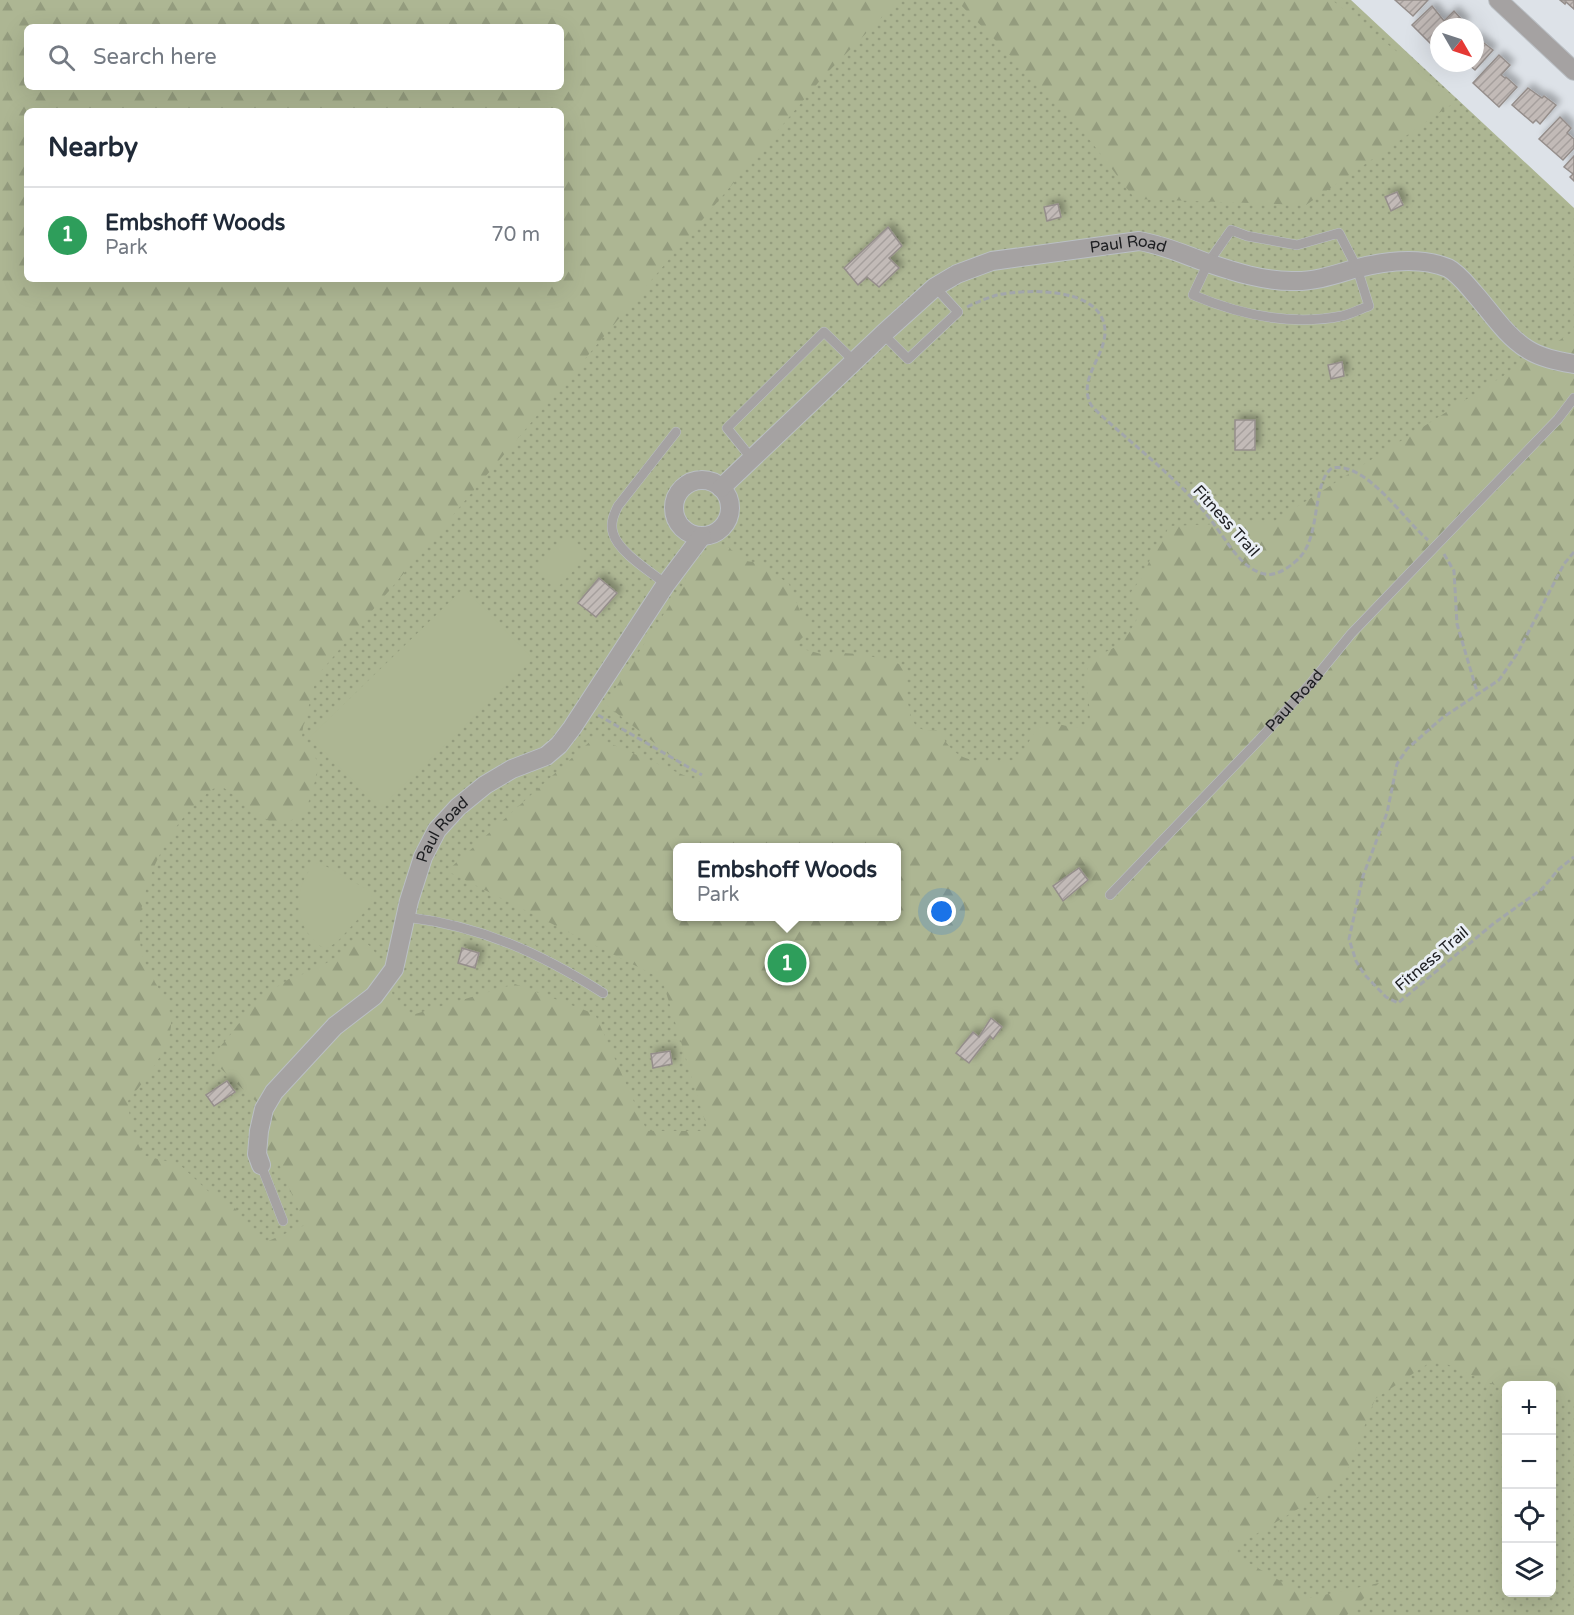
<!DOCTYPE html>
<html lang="en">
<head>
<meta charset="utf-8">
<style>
  body { margin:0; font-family:"Varela Round",sans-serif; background:#f2f2f3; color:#1f2937 }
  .controls { position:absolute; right:18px; bottom:18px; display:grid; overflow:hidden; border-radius:9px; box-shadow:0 6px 24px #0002 }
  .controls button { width:54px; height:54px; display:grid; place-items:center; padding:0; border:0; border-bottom:2px solid #e0e1e3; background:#fff; color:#1f2937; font:30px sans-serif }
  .compass { position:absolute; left:1430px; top:18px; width:54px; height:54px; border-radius:50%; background:#fff; box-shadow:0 6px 24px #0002; rotate:129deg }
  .you { position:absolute; left:942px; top:912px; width:21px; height:21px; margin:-15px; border:4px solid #fff; border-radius:50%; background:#1a73e8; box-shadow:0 0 0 9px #1a73e833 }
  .badge { display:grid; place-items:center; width:39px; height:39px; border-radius:50%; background:#296f64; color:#fff; font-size:20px; font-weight:700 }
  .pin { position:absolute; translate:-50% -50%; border:3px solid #fff; box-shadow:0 2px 6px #0006 }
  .popup { position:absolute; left:673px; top:843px; width:228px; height:78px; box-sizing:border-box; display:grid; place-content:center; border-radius:9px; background:#fff; filter:drop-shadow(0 2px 4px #0005); font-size:20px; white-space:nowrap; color:#747a83 }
  .popup b { font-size:22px; color:#1f2937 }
  .popup::after { content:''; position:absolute; left:50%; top:100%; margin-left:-12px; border:12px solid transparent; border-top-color:#fff }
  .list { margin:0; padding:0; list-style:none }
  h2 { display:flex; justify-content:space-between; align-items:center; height:78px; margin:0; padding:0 24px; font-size:26px }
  h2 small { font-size:20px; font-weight:400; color:#747a83 }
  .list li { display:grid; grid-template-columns:39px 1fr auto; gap:18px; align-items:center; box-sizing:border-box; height:96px; padding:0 24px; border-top:2px solid #e0e1e3 }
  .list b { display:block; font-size:22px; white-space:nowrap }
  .list p { margin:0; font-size:20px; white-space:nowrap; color:#747a83 }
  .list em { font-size:20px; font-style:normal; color:#747a83 }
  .icon { flex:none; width:33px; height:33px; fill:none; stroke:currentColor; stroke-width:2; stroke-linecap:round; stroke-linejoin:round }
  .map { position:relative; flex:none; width:1574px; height:1615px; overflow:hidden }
  .search { position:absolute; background:#fff; box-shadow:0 6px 24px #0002; left:24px; top:24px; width:540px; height:66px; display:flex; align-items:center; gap:15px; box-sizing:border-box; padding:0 21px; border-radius:9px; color:#747a83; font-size:22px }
  .panel { position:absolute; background:#fff; box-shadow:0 6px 24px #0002; left:24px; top:108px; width:540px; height:174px; border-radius:9px }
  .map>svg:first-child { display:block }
  .green { fill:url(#green-dots); fill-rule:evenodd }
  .forest { fill:url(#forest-firs); fill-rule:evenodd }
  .pitch { fill:#adb693 }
  .building { fill:url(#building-hatch); stroke:#958e8b; stroke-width:1.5; filter:url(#shadow) }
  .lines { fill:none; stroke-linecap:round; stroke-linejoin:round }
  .service-casing { stroke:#babfc4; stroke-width:10 }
  .minor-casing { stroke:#babfc4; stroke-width:20 }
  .path { stroke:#a2a6ab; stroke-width:3; stroke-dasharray:6 3; stroke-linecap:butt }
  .service { stroke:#a5a2a2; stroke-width:9 }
  .minor { stroke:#a5a2a2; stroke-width:18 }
  .labels { text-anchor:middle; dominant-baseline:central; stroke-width:6; stroke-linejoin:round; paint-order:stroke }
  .street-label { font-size:16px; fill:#1c1d20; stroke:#eaeff5 }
</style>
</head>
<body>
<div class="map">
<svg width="1574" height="1615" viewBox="0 0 1574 1615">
  <defs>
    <pattern id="green-dots" width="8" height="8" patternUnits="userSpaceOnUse" patternTransform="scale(1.5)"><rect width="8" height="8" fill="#adb693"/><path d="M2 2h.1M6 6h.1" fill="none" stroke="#949c7e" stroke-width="1.8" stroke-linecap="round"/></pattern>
    <pattern id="forest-firs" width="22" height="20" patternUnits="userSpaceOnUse" patternTransform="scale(1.5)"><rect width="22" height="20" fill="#adb693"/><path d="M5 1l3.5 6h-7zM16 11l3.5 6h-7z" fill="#949c7e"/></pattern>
    <pattern id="building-hatch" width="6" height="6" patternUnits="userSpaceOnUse" patternTransform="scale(1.5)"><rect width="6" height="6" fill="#c2bab7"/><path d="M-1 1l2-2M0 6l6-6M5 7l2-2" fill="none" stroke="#a69f9d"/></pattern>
    <filter id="shadow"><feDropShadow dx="4.5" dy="-4.5" stdDeviation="3" flood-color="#0004"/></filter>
  </defs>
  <rect width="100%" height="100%" fill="#dde2e8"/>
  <path class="green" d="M 437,0 L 1351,0 L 1574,208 L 1574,1615 L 0,1615 L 0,505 L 561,279 L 561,27 ZM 678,848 L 896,848 L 896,916 L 678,916 ZM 1506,1386 L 1552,1386 L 1552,1592 L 1506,1592 Z"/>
  <g class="forest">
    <path d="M 0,0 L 899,0 L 823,77 L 317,676 L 303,727 L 302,737 L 318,762 L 317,775 L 307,807 L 301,815 L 288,822 L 269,821 L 224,788 L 218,786 C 170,814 127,903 143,957 C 149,979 169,997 171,1019 C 174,1044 144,1082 128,1101 C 129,1119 134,1141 145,1156 L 179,1164 L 208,1191 L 235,1208 L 243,1221 L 259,1239 L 266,1242 L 305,1225 L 279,1164 L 261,1171 L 264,1109 L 217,1065 C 212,1052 223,1044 231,1034 C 247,1011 268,991 292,977 C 297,975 301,975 306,973 C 326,966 344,951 361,939 L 370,946 L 385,965 L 394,1000 L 412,1015 L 515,984 L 595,1014 L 647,1131 L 708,1131 L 662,979 L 447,871 L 595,737 L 709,786 L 605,704 L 682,586 L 691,568 L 714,546 L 718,543 L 729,548 L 746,561 L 759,563 L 789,584 L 800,611 L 811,629 L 799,641 L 799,648 L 825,655 L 843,653 L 858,654 L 889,660 L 899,664 L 905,674 L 906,695 L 912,720 L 917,727 L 926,731 L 940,730 C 953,766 987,765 1019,759 C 1026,751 1029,738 1036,731 C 1053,714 1074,735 1089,724 C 1093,705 1081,681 1090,663 C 1095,653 1110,652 1118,645 C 1128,637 1136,622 1141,610 L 1131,592 L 1143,576 L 1154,550 L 1161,544 L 1169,526 L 1273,522 L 1574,331 L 1574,1398 L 1552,1396 L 1552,1386 L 1506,1386 L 1506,1390 L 1435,1359 L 1375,1399 L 1343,1482 L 1228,1551 L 1310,1598 L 1379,1583 L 1347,1615 L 0,1615 ZM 27,27 L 561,27 L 561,87 L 27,87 ZM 27,111 L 561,111 L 561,279 L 27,279 ZM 678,848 L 896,848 L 896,916 L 678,916 Z"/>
    <path d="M 956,0 L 1332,0 L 1458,100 L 1306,205 L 1135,199 L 1079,126 Z"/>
  </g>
  <g class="pitch">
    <path d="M 569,536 L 589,554 L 559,586 L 539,568 Z"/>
    <path d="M 464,588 L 533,659 L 380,808 L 310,737 Z"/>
    <path d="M 316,863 L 322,864 L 368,890 L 372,896 L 371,905 L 337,942 L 326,949 C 294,935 291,884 316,863 Z"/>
  </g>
  <g class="building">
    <path d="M 1395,0 L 1428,0 L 1413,16 Z"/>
    <path d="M 1560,0 L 1574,0 L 1574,9 L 1566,2 L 1565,4 Z"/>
    <path d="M 1432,6 L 1444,21 L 1454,11 L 1465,23 L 1460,27 L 1439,27 L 1439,48 L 1437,50 L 1412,25 Z"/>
    <path d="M 1475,36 L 1493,50 L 1475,70 L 1467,63 L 1475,63 Z"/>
    <path d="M 1499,55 L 1510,65 L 1501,75 L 1505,78 L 1506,77 L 1517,87 L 1499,107 L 1473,83 Z"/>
    <path d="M 1528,88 L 1542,98 L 1544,96 L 1556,105 L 1540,124 L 1536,120 L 1533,123 L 1512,105 Z"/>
    <path d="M 1560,117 L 1571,128 L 1567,133 L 1574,139 L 1574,148 L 1563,160 L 1539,139 Z"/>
    <path d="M 1574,156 L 1574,181 L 1570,177 L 1573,174 L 1564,167 Z"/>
    <path d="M 1397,192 L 1403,205 L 1391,211 L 1385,197 Z"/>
    <path d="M 1058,204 L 1061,217 L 1047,221 L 1044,207 Z"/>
    <path d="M 888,227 L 902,246 L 889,258 L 899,268 L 879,287 L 867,277 L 858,285 L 844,268 Z"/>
    <path d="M 1342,362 L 1344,376 L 1331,379 L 1328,365 Z"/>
    <rect x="1235" y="420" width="20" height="30"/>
    <path d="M 599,578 L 617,593 L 596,617 L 578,603 Z"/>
    <path d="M 1079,868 L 1088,880 L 1063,901 L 1053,886 Z"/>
    <path d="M 462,948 L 479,953 L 475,968 L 458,963 Z"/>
    <path d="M 991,1018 L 1002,1027 L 993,1039 L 990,1036 L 969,1063 L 956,1053 L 973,1032 L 979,1037 Z"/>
    <path d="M 670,1051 L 672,1064 L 653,1068 L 651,1054 Z"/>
    <path d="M 227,1081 L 235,1092 L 214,1106 L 206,1095 Z"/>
  </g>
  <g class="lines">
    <defs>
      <g id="service">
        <path d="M 1231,230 L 1247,236 L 1297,245 L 1339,233 L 1357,268 L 1369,306 C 1360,309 1351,314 1342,316 C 1291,326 1240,315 1193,295 L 1208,263 Z"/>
        <path d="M 883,334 L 908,359 L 958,312 L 935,287"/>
        <path d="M 752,459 L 727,428 L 824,332 L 854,361"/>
        <path d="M 666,584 C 651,572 618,552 613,533 C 610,523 614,514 618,506 L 676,432"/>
        <path id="s1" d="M 1110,895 L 1259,740 L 1311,683 L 1351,634 L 1558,419 L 1574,398"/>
        <path d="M 406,917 C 481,926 540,953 603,993"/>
        <path d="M 261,1165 L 283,1221"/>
      </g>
      <g id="minor">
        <path d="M 1498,0 L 1574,71"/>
        <circle cx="702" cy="508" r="28"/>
        <path id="s2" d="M 721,488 L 883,334 L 935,287 L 957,274 L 992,261 L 1139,241 C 1164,245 1185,255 1208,263 C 1235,272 1263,281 1292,281 C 1313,282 1334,275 1354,269 C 1384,261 1419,256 1448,268 C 1458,273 1467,285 1474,293 C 1491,312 1505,335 1527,349 C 1541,358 1558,361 1574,364"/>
        <path id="s3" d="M 261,1165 L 257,1154 L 259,1131 L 264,1109 L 274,1092 L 335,1026 L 374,996 L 394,969 L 409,901 L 423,857 L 437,830 L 458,807 L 485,785 L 512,769 L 546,756 L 559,745 L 572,728 L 666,584 L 702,536"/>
      </g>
    </defs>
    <use href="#service" class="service-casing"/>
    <use href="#minor" class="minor-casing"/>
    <g class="path">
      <path d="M 967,307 C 977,302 987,298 997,295 C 1027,289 1102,286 1105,330 C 1106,357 1077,378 1091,405 C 1100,415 1111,424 1121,433 C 1151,459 1194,495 1216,527 C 1228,543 1243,570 1265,574 C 1277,577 1293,565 1301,556 C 1321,532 1312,483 1332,468 C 1366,461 1404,520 1428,540"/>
      <path d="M 1574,552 L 1564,564 L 1517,654 L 1499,680 L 1442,718 L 1407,749 L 1397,764 L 1387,813 L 1363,876 L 1349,939 L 1356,961 L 1364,974 L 1386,997 L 1398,1003 L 1493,924 L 1542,889 L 1559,869 L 1574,857"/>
      <path d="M 1444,554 L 1454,571 L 1457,624 L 1478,695"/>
      <path d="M 598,715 L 702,775"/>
    </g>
    <use href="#service" class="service"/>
    <use href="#minor" class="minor"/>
  </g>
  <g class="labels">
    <g class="street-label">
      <text stroke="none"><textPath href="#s2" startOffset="494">Paul Road</textPath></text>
      <text transform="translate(1226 521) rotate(48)">Fitness Trail</text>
      <text stroke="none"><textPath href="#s1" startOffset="268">Paul Road</textPath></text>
      <text stroke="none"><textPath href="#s3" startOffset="399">Paul Road</textPath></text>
      <text transform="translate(1432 959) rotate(-40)">Fitness Trail</text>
    </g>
  </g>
</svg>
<div class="controls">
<button>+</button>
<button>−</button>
<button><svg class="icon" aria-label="locate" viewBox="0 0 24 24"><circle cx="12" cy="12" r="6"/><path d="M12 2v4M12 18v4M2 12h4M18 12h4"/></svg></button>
<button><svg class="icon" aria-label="layers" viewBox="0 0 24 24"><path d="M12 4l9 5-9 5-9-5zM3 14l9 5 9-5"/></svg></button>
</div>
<svg class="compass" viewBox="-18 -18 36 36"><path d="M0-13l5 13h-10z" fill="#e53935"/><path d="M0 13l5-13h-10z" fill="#747a83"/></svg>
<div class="you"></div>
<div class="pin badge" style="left:787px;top:963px;background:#2e9e5b">1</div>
<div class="popup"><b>Embshoff Woods</b>Park</div>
<div class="search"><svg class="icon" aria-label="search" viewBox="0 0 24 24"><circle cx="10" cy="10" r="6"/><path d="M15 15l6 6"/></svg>Search here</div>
<section class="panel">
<h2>Nearby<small></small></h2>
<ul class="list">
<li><span class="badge" style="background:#2e9e5b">1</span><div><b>Embshoff Woods</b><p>Park</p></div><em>70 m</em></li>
</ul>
</section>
</div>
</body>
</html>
